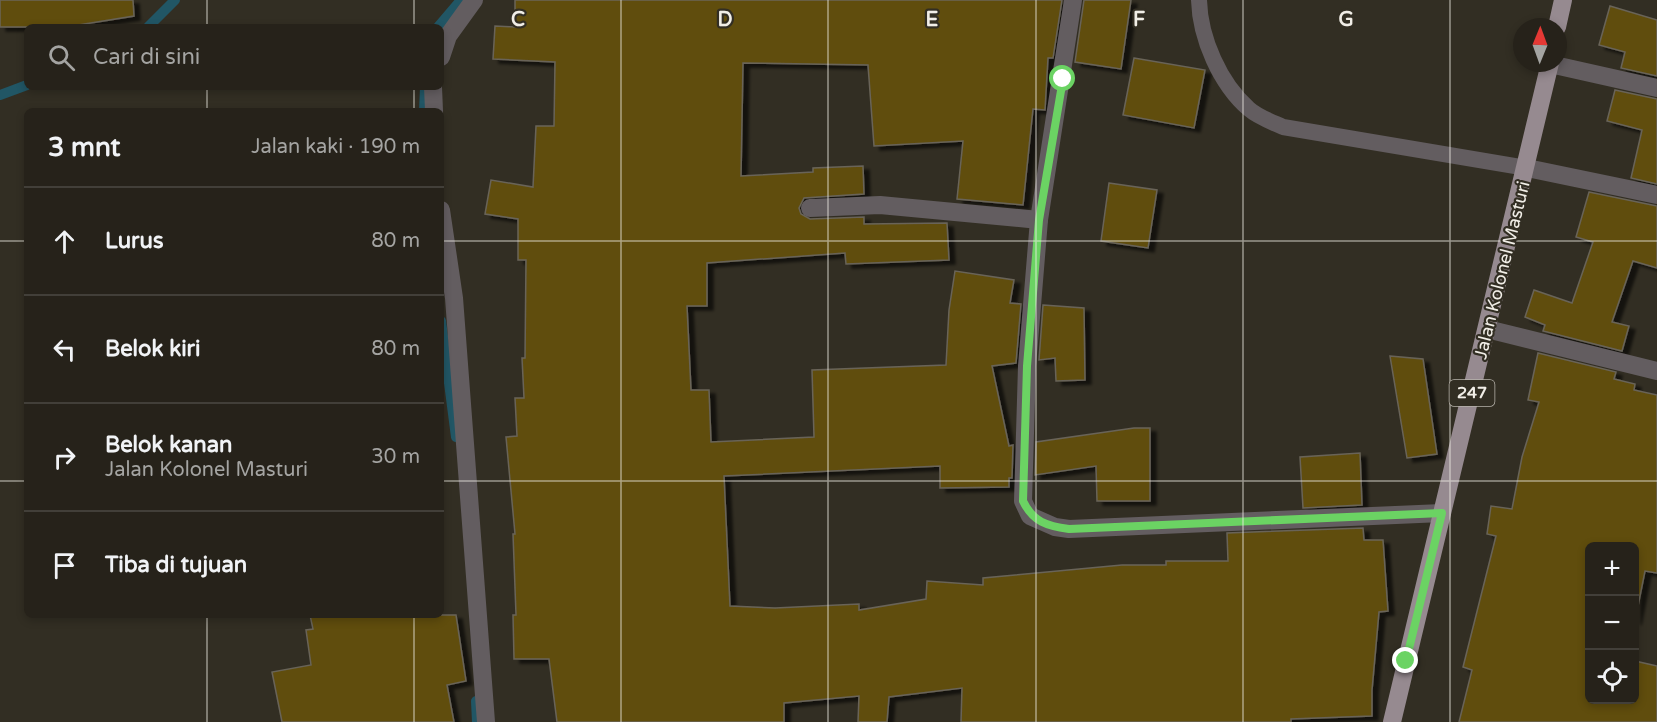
<!DOCTYPE html>
<html lang="id">
<head>
<meta charset="utf-8">
<style>
  body { margin:0; font-family:"Varela Round",sans-serif; background:#322f27; color:#f1f3f6 }
  .controls { position:absolute; right:18px; bottom:18px; display:grid; overflow:hidden; border-radius:9px; box-shadow:0 3px 9px #0003 }
  .controls button { width:54px; height:54px; display:grid; place-items:center; padding:0; border:0; border-bottom:2px solid #423f39; background:#26221a; color:#f1f3f6; font:30px sans-serif }
  .compass { position:absolute; left:1513px; top:18px; width:54px; height:54px; border-radius:50%; background:#26221a; box-shadow:0 3px 9px #0003; rotate:1deg }
  .stop { position:absolute; width:18px; height:18px; margin:-14px; border:4px solid #6bd363; border-radius:50%; background:#fff }
  .stop.end { background:#6bd363; border-color:#fff; box-shadow:0 2px 6px #0008 }
  .list { margin:0; padding:0; list-style:none }
  h2 { display:flex; justify-content:space-between; align-items:center; height:78px; margin:0; padding:0 24px; font-size:26px }
  h2 small { font-size:20px; font-weight:400; color:#a4a4a2 }
  .list li { display:grid; grid-template-columns:39px 1fr auto; gap:18px; align-items:center; box-sizing:border-box; height:108px; padding:0 24px; border-top:2px solid #423f39 }
  .list b { display:block; font-size:22px; white-space:nowrap }
  .list p { margin:0; font-size:20px; white-space:nowrap; color:#a4a4a2 }
  .list em { font-size:20px; font-style:normal; color:#a4a4a2 }
  .icon { flex:none; width:33px; height:33px; fill:none; stroke:currentColor; stroke-width:2; stroke-linecap:round; stroke-linejoin:round }
  .map { position:relative; flex:none; width:1657px; height:722px; overflow:hidden }
  .search { position:absolute; background:#26221a; box-shadow:0 3px 9px #0003; left:24px; top:24px; width:420px; height:66px; display:flex; align-items:center; gap:15px; box-sizing:border-box; padding:0 21px; border-radius:9px; color:#a4a4a2; font-size:22px }
  .panel { position:absolute; background:#26221a; box-shadow:0 3px 9px #0003; left:24px; top:108px; width:420px; height:510px; border-radius:9px }
  .map>svg:first-child { display:block }
  .lines { fill:none; stroke-linecap:round; stroke-linejoin:round }
  .stream { stroke:#215665; stroke-width:10 }
  .building { fill:#604d0f; stroke:#696458; stroke-width:1.5; filter:url(#shadow) }
  .service { stroke:#635d60; stroke-width:16 }
  .minor { stroke:#635d60; stroke-width:18 }
  .primary { stroke:#968a90; stroke-width:18 }
  .route { stroke:#6bd363; stroke-width:8 }
  .grid { fill:none; stroke:#f1eee7; stroke-width:1.5; stroke-opacity:0.55 }
  .labels { text-anchor:middle; dominant-baseline:central; stroke-width:4.5; stroke-linejoin:round; paint-order:stroke }
  .shield { fill:#322e23; stroke:#b8b4ac; stroke-width:1.5 }
  .shield-label { font-size:16px; font-weight:bold; fill:#f1eee7 }
  .street-label { font-size:18px; fill:#f1eee7; stroke:#322e23 }
  .grid-label { font-size:20px; text-anchor:middle; font-weight:bold; fill:#f1eee7; stroke:#322e23; stroke-width:4.5; stroke-linejoin:round; paint-order:stroke }
</style>
</head>
<body>
<div class="map">
<svg width="1657" height="722" viewBox="0 0 1657 722">
  <defs>
    <filter id="shadow"><feDropShadow dx="6" dy="4" stdDeviation="1.5" flood-color="#0009"/></filter>
  </defs>
  <rect width="100%" height="100%" fill="#322e23"/>
  <g class="lines">
    <g class="stream">
      <path d="M 148,27 L 175,0"/>
      <path d="M 438,27 L 461,0"/>
      <path d="M 0,95 L 27,85"/>
      <path d="M 424,111 L 425,87"/>
      <path d="M 441,321 L 456,437"/>
      <path d="M 476,701 L 477,722"/>
    </g>
  </g>
  <g class="building">
    <path d="M 0,0 L 133,0 L 134,16 L 66,27 L 0,27 Z"/>
    <path d="M 515,0 L 1062,0 L 1053,58 L 1048,58 L 1045,110 L 1033,109 L 1023,205 L 957,199 L 963,141 L 874,146 L 868,65 L 743,63 L 741,176 L 813,172 L 813,168 L 863,166 L 864,194 L 804,198 L 799,208 L 801,214 L 810,219 L 864,217 L 864,224 L 947,223 L 949,260 L 846,264 L 845,253 L 707,263 L 707,306 L 687,306 L 691,390 L 709,390 L 711,442 L 814,437 L 812,370 L 946,365 L 949,310 L 955,271 L 1014,280 L 1010,303 L 1021,304 L 1016,363 L 992,366 L 1009,446 L 1013,445 L 1012,478 L 1009,478 L 1009,487 L 940,488 L 940,466 L 724,476 L 730,606 L 775,608 L 859,604 L 859,610 L 926,599 L 927,581 L 983,585 L 983,578 L 1122,565 L 1166,565 L 1166,561 L 1228,561 L 1227,533 L 1363,528 L 1364,540 L 1383,540 L 1388,611 L 1379,612 L 1372,690 L 1372,716 L 1291,719 L 1291,722 L 961,722 L 962,688 L 889,697 L 887,722 L 858,722 L 859,696 L 784,703 L 784,722 L 557,722 L 549,659 L 514,659 L 513,615 L 516,615 L 513,534 L 515,534 L 506,437 L 517,436 L 515,398 L 524,398 L 522,358 L 525,358 L 526,260 L 518,260 L 518,219 L 485,214 L 491,180 L 533,187 L 536,126 L 554,126 L 555,62 L 493,59 L 495,26 L 515,27 Z"/>
    <path d="M 1084,0 L 1131,0 L 1121,69 L 1075,62 Z"/>
    <path d="M 1610,6 L 1657,20 L 1657,76 L 1621,68 L 1625,52 L 1599,45 Z"/>
    <path d="M 1134,58 L 1205,70 L 1194,128 L 1123,115 Z"/>
    <path d="M 1615,90 L 1657,99 L 1657,184 L 1631,178 L 1642,130 L 1607,121 Z"/>
    <path d="M 1109,183 L 1157,190 L 1148,248 L 1101,241 Z"/>
    <path d="M 1589,192 L 1657,206 L 1657,268 L 1633,261 L 1612,322 L 1629,326 L 1622,351 L 1543,331 L 1545,325 L 1525,317 L 1534,290 L 1572,303 L 1593,242 L 1576,237 Z"/>
    <path d="M 1043,305 L 1084,308 L 1085,380 L 1056,381 L 1055,358 L 1039,360 Z"/>
    <path d="M 1538,353 L 1616,372 L 1614,379 L 1635,384 L 1634,390 L 1657,395 L 1657,573 L 1645,571 L 1635,621 L 1635,546 L 1590,546 L 1590,699 L 1635,699 L 1635,661 L 1657,666 L 1657,722 L 1459,722 L 1472,670 L 1463,667 L 1496,536 L 1487,534 L 1491,506 L 1512,509 L 1522,457 L 1539,402 L 1528,400 Z"/>
    <path d="M 1390,356 L 1423,359 L 1437,454 L 1407,458 Z"/>
    <path d="M 1134,428 L 1150,428 L 1150,501 L 1097,501 L 1096,466 L 1035,475 L 1036,442 Z"/>
    <path d="M 1360,453 L 1362,505 L 1303,508 L 1300,457 Z"/>
    <path d="M 310,615 L 456,615 L 466,681 L 447,685 L 454,722 L 282,722 L 272,672 L 311,665 L 306,630 L 313,629 Z"/>
  </g>
  <g class="lines">
    <path class="service" d="M 1199,0 C 1200,38 1220,84 1249,109 C 1258,117 1272,122 1283,127 L 1527,168"/>
    <g class="minor">
      <path d="M 1073,0 L 1039,220 L 1027,366 L 1023,501 L 1030,516 L 1055,527 L 1069,529 L 1442,513"/>
      <path d="M 441,57 L 448,36 L 474,0"/>
      <path d="M 1550,64 L 1657,88"/>
      <path d="M 433,87 L 434,111"/>
      <path d="M 1527,168 L 1657,195"/>
      <path d="M 810,208 L 880,205 L 1039,220"/>
      <path d="M 441,210 L 454,298 L 486,722"/>
      <path d="M 1487,329 L 1657,371"/>
    </g>
    <g class="primary">
      <path d="M 1557,27 L 1563,0"/>
      <path d="M 1392,722 L 1550,63"/>
    </g>
  </g>
  <g class="lines">
    <path class="route" d="M 1063,79 L 1039,220 L 1027,366 L 1023,501 C 1033,522 1047,526 1069,529 L 1442,513 L 1406,661"/>
  </g>
  <path class="grid" d="M 207,0 L 207,27M 414,0 L 414,27M 621,0 L 621,722M 828,0 L 828,722M 1036,0 L 1036,722M 1243,0 L 1243,722M 1450,0 L 1450,722M 207,87 L 207,111M 414,87 L 414,111M 0,241 L 27,241M 441,241 L 1657,241M 0,481 L 27,481M 441,481 L 1657,481M 207,615 L 207,722M 414,615 L 414,722"/>
  <g class="labels">
    <rect class="shield" x="1449.5" y="380" width="45" height="26" rx="4.5"/>
    <g class="shield-label">
      <text x="1472" y="393">247</text>
    </g>
    <g class="street-label">
      <text transform="translate(1502 270) rotate(-76)">Jalan Kolonel Masturi</text>
    </g>
  </g>
  <g class="grid-label">
    <text x="518" y="26">C</text>
    <text x="725" y="26">D</text>
    <text x="932" y="26">E</text>
    <text x="1139" y="26">F</text>
    <text x="1346" y="26">G</text>
  </g>
</svg>
<div class="controls">
<button>+</button>
<button>−</button>
<button><svg class="icon" aria-label="locate" viewBox="0 0 24 24"><circle cx="12" cy="12" r="6"/><path d="M12 2v4M12 18v4M2 12h4M18 12h4"/></svg></button>
</div>
<svg class="compass" viewBox="-18 -18 36 36"><path d="M0-13l5 13h-10z" fill="#e53935"/><path d="M0 13l5-13h-10z" fill="#a4a4a2"/></svg>
<div class="stop" style="left:1063px;top:79px"></div>
<div class="stop end" style="left:1406px;top:661px"></div>
<div class="search"><svg class="icon" aria-label="search" viewBox="0 0 24 24"><circle cx="10" cy="10" r="6"/><path d="M15 15l6 6"/></svg>Cari di sini</div>
<section class="panel">
<h2>3 mnt<small>Jalan kaki · 190 m</small></h2>
<ul class="list">
<li><svg class="icon" aria-label="ahead" viewBox="0 0 24 24"><path d="M12 20V5M6 11l6-6 6 6"/></svg><div><b>Lurus</b></div><em>80 m</em></li>
<li><svg class="icon" aria-label="left" viewBox="0 0 24 24"><path d="M17 20v-9H6M10 6l-5 5 5 5"/></svg><div><b>Belok kiri</b></div><em>80 m</em></li>
<li><svg class="icon" aria-label="right" viewBox="0 0 24 24"><path d="M7 20v-9h11M14 6l5 5-5 5"/></svg><div><b>Belok kanan</b><p>Jalan Kolonel Masturi</p></div><em>30 m</em></li>
<li><svg class="icon" aria-label="arrive" viewBox="0 0 24 24"><path d="M6 21V4h12l-3 4 3 4H6"/></svg><div><b>Tiba di tujuan</b></div></li>
</ul>
</section>
</div>
</body>
</html>
